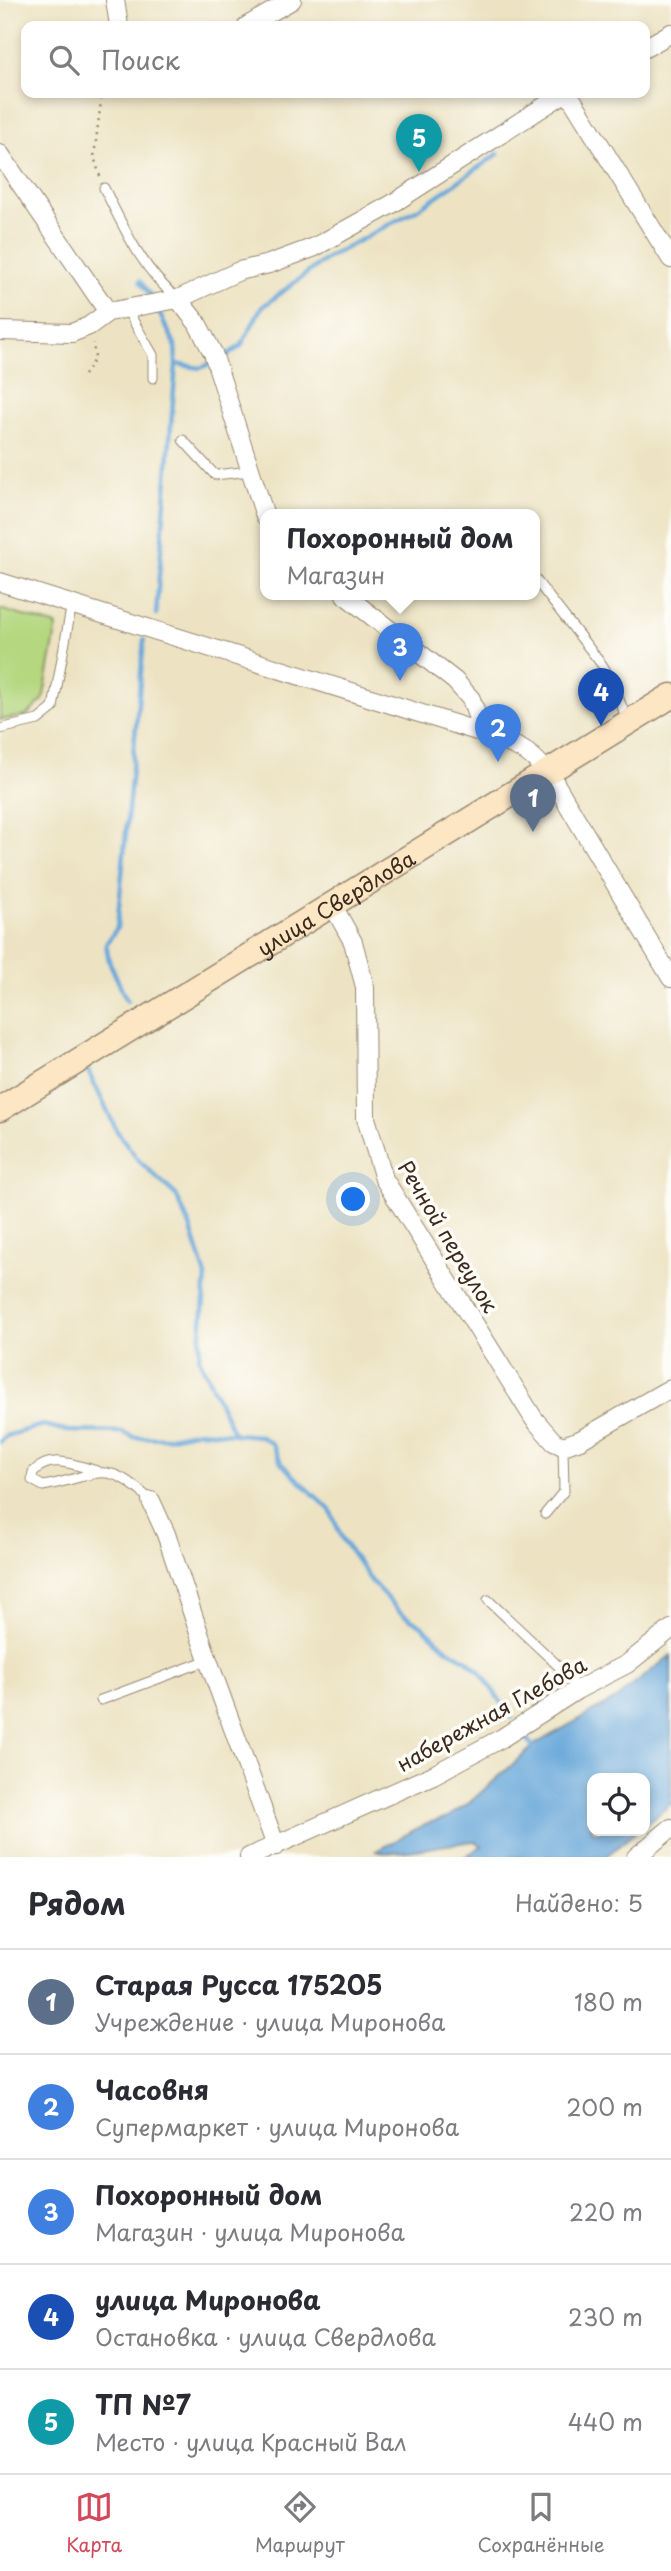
<!DOCTYPE html>
<html lang="ru">
<head>
<meta charset="utf-8">
<style>
  body { margin:0; font-family:"Playpen Sans",sans-serif; background:#f7f7f7; color:#2b2b33 }
  .controls { position:absolute; right:21px; bottom:21px; display:grid; overflow:hidden; border-radius:14px; box-shadow:0 4px 10px #0003 }
  .controls button { width:63px; height:63px; display:grid; place-items:center; padding:0; border:0; border-bottom:2px solid #e1e1e2; background:#fff; color:#2b2b33; font:35px sans-serif }
  .you { position:absolute; left:354px; top:1200px; width:24px; height:24px; margin:-18px; border:5px solid #fff; border-radius:50%; background:#1a73e8; box-shadow:0 0 0 10px #1a73e833 }
  .badge { display:grid; place-items:center; width:46px; height:46px; border-radius:50%; background:#d1495b; color:#fff; font-size:23px; font-weight:700 }
  .pin { position:absolute; translate:-50% -58px; filter:drop-shadow(0 2px 4px #0008) }
  .pin::after { content:''; position:absolute; top:37px; width:24px; height:21px; background:inherit; clip-path:polygon(0 0,100% 0,50% 100%) }
  .popup { position:absolute; left:260px; top:509px; width:280px; height:91px; box-sizing:border-box; display:grid; place-content:center; border-radius:14px; background:#fff; filter:drop-shadow(0 2px 5px #0005); font-size:23px; white-space:nowrap; color:#7c7c81 }
  .popup b { font-size:26px; color:#2b2b33 }
  .popup::after { content:''; position:absolute; left:50%; top:100%; margin-left:-14px; border:14px solid transparent; border-top-color:#fff }
  .list { margin:0; padding:0; list-style:none }
  h2 { display:flex; justify-content:space-between; align-items:center; height:91px; margin:0; padding:0 28px; font-size:30px }
  h2 small { font-size:23px; font-weight:400; color:#7c7c81 }
  .list li { display:grid; grid-template-columns:46px 1fr auto; gap:21px; align-items:center; box-sizing:border-box; height:105px; padding:0 28px; border-top:2px solid #e1e1e2 }
  .list b { display:block; font-size:26px; white-space:nowrap }
  .list p { margin:0; font-size:23px; white-space:nowrap; color:#7c7c81 }
  .list em { font-size:23px; font-style:normal; color:#7c7c81 }
  .icon { flex:none; width:38px; height:38px; fill:none; stroke:currentColor; stroke-width:2; stroke-linecap:round; stroke-linejoin:round }
  .map { position:relative; flex:none; width:671px; height:1857px; overflow:hidden }
  .search { position:absolute; background:#fff; box-shadow:0 4px 10px #0003; left:21px; right:21px; top:21px; height:77px; display:flex; align-items:center; gap:18px; box-sizing:border-box; padding:0 24px; border-radius:14px; color:#7c7c81; font-size:26px }
  .sheet { height:616px; background:#fff }
  nav { display:flex; justify-content:space-around; align-items:center; box-sizing:border-box; height:98px; border-top:2px solid #e1e1e2; background:#fff; font-size:19px; color:#7c7c81 }
  nav a { display:grid; justify-items:center; gap:4px }
  nav .on { color:#d1495b }
  .map>svg:first-child { display:block }
  .green { fill:#b4d77f; stroke:#78804e; stroke-width:2 }
  .water { fill:#65a6d9; stroke:#50687c; stroke-width:2 }
  .lines { fill:none; stroke-linecap:round; stroke-linejoin:round }
  .stream { stroke:#65a6d9; stroke-width:4.5 }
  .lane-casing { stroke:#948670; stroke-width:11 }
  .street-casing { stroke:#948670; stroke-width:20 }
  .secondary-casing { stroke:#948670; stroke-width:27 }
  .path { stroke:#948670; stroke-width:2.5; stroke-dasharray:2 5; stroke-linecap:butt }
  .lane { stroke:#fff; stroke-width:9 }
  .street { stroke:#fff; stroke-width:18 }
  .secondary { stroke:#fce6c4; stroke-width:24 }
  .labels { text-anchor:middle; dominant-baseline:central; stroke-width:7; stroke-linejoin:round; paint-order:stroke }
  .street-label { font-size:21px; fill:#3b2a1e; stroke:#fdfcf7 }
</style>
</head>
<body>
<div class="map">
<svg width="671" height="1857" viewBox="0 0 671 1857">
  <rect width="100%" height="100%" fill="#fdfcf7"/>
  <filter id="ink" filterUnits="userSpaceOnUse"><feTurbulence type="fractalNoise" baseFrequency=".0143" numOctaves="2"/><feDisplacementMap in="SourceGraphic" scale="14" xChannelSelector="R" yChannelSelector="G"/><feConvolveMatrix kernelMatrix="1 2 1 2 8 2 1 2 1" color-interpolation-filters="sRGB"/></filter>
  <filter id="wash" filterUnits="userSpaceOnUse"><feTurbulence type="fractalNoise" baseFrequency=".00686" numOctaves="4" result="noise"/><feDisplacementMap in="SourceGraphic" scale="28" xChannelSelector="R" yChannelSelector="G"/><feGaussianBlur stdDeviation="1.57" result="paint"/><feColorMatrix in="noise" values="0 0 0 0 0 0 0 0 0 0 0 0 0 0 0 0 0 1.4 0 .05"/><feComposite in="paint" operator="in"/></filter>
  <g filter="url(#wash)">
    <rect width="100%" height="100%" fill="#ede3c3"/>
    <path class="green" d="M 0,609 L 57,626 L 43,700 L 26,716 L 0,720 Z"/>
    <path class="water" d="M 671,1655 L 671,1804 L 645,1825 L 645,1778 L 592,1778 L 592,1831 L 637,1831 L 605,1857 L 464,1857 L 482,1846 L 474,1841 C 452,1843 393,1857 376,1851 L 425,1824 L 448,1817 L 469,1803 L 537,1743 L 617,1698 Z"/>
    <g class="lines">
      <g class="stream">
        <path d="M 140,281 L 152,298"/>
        <path d="M 224,357 L 241,346 L 261,308 L 327,258 L 418,209 L 498,154"/>
        <path d="M 176,364 L 200,368 L 212,363"/>
        <path d="M 156,614 L 176,364 L 175,344 L 157,309"/>
        <path d="M 127,1001 L 109,961 L 106,944 L 117,928 L 144,640"/>
        <path d="M 87,1069 L 117,1131 L 138,1160 L 176,1195 L 190,1226 L 206,1276 L 199,1358 L 233,1432"/>
        <path d="M 0,1442 L 6,1436 L 43,1425 L 68,1431 L 122,1432 L 133,1437 L 165,1438 L 199,1431 L 260,1436 L 272,1444 L 282,1464 L 330,1510 L 343,1541 L 372,1582 L 401,1613 L 421,1625 L 448,1650 L 466,1659 L 481,1673 L 511,1717"/>
        <path d="M 524,1736 L 537,1751"/>
      </g>
    </g>
  </g>
  <g filter="url(#ink)">
    <g class="lines">
      <defs>
        <g id="lane">
          <path d="M 104,188 C 124,228 142,270 178,299"/>
          <path d="M 127,310 L 153,355 L 153,378"/>
          <path d="M 183,440 L 215,475 L 250,471"/>
          <path d="M 535,579 L 603,666 L 612,681 L 627,720"/>
          <path d="M 0,729 L 38,720 L 53,708 L 72,603"/>
          <path d="M 97,1471 C 74,1465 51,1453 33,1472 L 32,1480 L 43,1486 C 97,1477 104,1455 151,1501"/>
          <path d="M 545,1514 L 564,1491 L 563,1446"/>
          <path d="M 488,1600 L 568,1675 L 577,1690"/>
          <path d="M 101,1700 L 208,1660"/>
        </g>
        <g id="street">
          <path d="M 115,0 L 119,26"/>
          <path d="M 247,26 L 292,0"/>
          <path d="M 645,48 L 671,33"/>
          <path d="M 568,93 L 671,259"/>
          <path d="M 0,154 L 108,312"/>
          <path d="M 178,299 L 197,323 L 213,353 L 265,516"/>
          <path d="M 0,331 L 72,333 L 89,326 L 108,312 L 178,299 L 239,271 L 269,264 L 315,247 L 392,204 L 565,93"/>
          <path d="M 0,582 L 483,733 C 520,747 532,750 555,783 L 671,978"/>
          <path d="M 345,595 L 455,681 L 471,699 L 483,733"/>
          <path d="M 332,904 L 353,942 L 365,987 L 366,1118 L 384,1179 L 534,1419 L 554,1442 L 563,1446 L 580,1440 L 671,1388"/>
          <path d="M 151,1501 L 166,1534 L 208,1660 L 276,1846"/>
          <path d="M 249,1857 L 433,1775 L 502,1738 L 577,1690 L 627,1664 L 671,1629"/>
          <path d="M 636,1857 L 671,1828"/>
        </g>
        <g id="secondary">
          <path id="s1" d="M 0,1109 L 671,696"/>
        </g>
      </defs>
      <use href="#lane" class="lane-casing"/>
      <use href="#street" class="street-casing"/>
      <use href="#secondary" class="secondary-casing"/>
      <g class="path">
        <path d="M 100,176 L 94,157 L 102,93"/>
        <path d="M 84,375 L 95,358 L 93,343"/>
      </g>
      <use href="#lane" class="lane"/>
      <use href="#street" class="street"/>
      <use href="#secondary" class="secondary"/>
    </g>
  </g>
  <g class="labels">
    <g class="street-label">
      <text stroke="none"><textPath href="#s1" startOffset="394">улица Свердлова</textPath></text>
      <text transform="translate(449 1236) rotate(59)">Речной переулок</text>
      <text transform="translate(491 1713) rotate(-29)">набережная Глебова</text>
    </g>
  </g>
</svg>
<div class="controls">
<button><svg class="icon" aria-label="locate" viewBox="0 0 24 24"><circle cx="12" cy="12" r="6"/><path d="M12 2v4M12 18v4M2 12h4M18 12h4"/></svg></button>
</div>
<div class="you"></div>
<div class="pin badge" style="left:533px;top:832px;background:#5c6f8a">1</div>
<div class="pin badge" style="left:498px;top:762px;background:#3f7fe0">2</div>
<div class="pin badge" style="left:400px;top:681px;background:#3f7fe0">3</div>
<div class="popup"><b>Похоронный дом</b>Магазин</div>
<div class="pin badge" style="left:601px;top:726px;background:#1a4fb4">4</div>
<div class="pin badge" style="left:419px;top:172px;background:#0f9aa8">5</div>
<div class="search"><svg class="icon" aria-label="search" viewBox="0 0 24 24"><circle cx="10" cy="10" r="6"/><path d="M15 15l6 6"/></svg>Поиск</div>
</div>
<section class="sheet">
<h2>Рядом<small>Найдено: 5</small></h2>
<ul class="list">
<li><span class="badge" style="background:#5c6f8a">1</span><div><b>Старая Русса 175205</b><p>Учреждение · улица Миронова</p></div><em>180 m</em></li>
<li><span class="badge" style="background:#3f7fe0">2</span><div><b>Часовня</b><p>Супермаркет · улица Миронова</p></div><em>200 m</em></li>
<li><span class="badge" style="background:#3f7fe0">3</span><div><b>Похоронный дом</b><p>Магазин · улица Миронова</p></div><em>220 m</em></li>
<li><span class="badge" style="background:#1a4fb4">4</span><div><b>улица Миронова</b><p>Остановка · улица Свердлова</p></div><em>230 m</em></li>
<li><span class="badge" style="background:#0f9aa8">5</span><div><b>ТП №7</b><p>Место · улица Красный Вал</p></div><em>440 m</em></li>
</ul>
</section>
<nav>
<a class="on"><svg class="icon" aria-label="map" viewBox="0 0 24 24"><path d="M3 6l6-2 6 2 6-2v14l-6 2-6-2-6 2zM9 4v14M15 6v14"/></svg>Карта</a>
<a><svg class="icon" aria-label="directions" viewBox="0 0 24 24"><path d="M12 3l9 9-9 9-9-9zM9 14v-3h6M13 9l2 2-2 2"/></svg>Маршрут</a>
<a><svg class="icon" aria-label="saved" viewBox="0 0 24 24"><path d="M7 4h10v16l-5-4-5 4z"/></svg>Сохранённые</a>
</nav>
</body>
</html>
